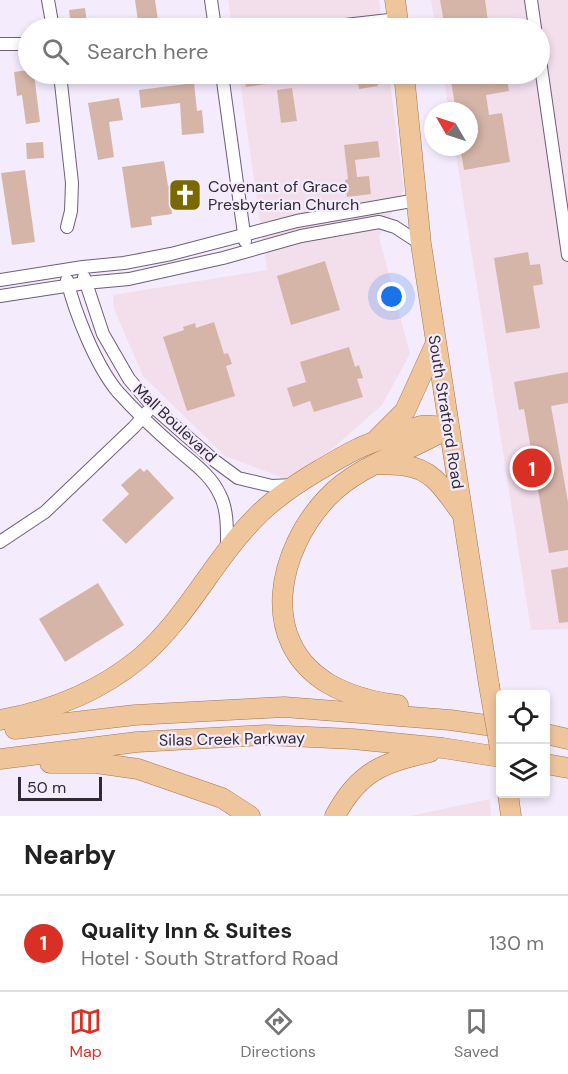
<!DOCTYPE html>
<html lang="en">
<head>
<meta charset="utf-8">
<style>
  body { margin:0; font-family:"DM Sans",sans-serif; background:#f6f6f6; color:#222 }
  .controls { position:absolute; right:18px; bottom:18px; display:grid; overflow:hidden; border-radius:6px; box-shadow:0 3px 9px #0003 }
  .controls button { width:54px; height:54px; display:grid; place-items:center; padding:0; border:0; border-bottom:2px solid #e0e0e0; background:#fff; color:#222; font:30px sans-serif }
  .compass { position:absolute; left:424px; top:102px; width:54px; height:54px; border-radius:50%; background:#fff; box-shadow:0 3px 9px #0003; rotate:309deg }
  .scale { position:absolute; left:18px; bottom:15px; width:84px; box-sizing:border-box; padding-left:6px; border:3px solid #302a34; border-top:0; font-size:16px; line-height:21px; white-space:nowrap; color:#302a34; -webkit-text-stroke:4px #f4ebfc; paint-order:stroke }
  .you { position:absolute; left:392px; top:297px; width:21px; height:21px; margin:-15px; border:4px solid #fff; border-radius:50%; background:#1a73e8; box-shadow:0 0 0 9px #1a73e833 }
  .badge { display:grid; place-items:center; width:39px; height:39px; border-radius:50%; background:#d93025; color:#fff; font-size:20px; font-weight:700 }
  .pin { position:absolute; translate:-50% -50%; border:3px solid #fff; box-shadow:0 2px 6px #0006 }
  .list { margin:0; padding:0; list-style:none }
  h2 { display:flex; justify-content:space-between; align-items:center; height:78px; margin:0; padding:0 24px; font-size:26px }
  h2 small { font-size:20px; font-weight:400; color:#767676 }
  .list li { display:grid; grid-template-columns:39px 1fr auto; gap:18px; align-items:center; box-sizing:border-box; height:96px; padding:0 24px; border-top:2px solid #e0e0e0 }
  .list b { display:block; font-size:22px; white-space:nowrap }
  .list p { margin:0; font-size:20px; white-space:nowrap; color:#767676 }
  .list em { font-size:20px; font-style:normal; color:#767676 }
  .icon { flex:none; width:33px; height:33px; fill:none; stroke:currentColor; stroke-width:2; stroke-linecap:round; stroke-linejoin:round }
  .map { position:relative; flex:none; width:568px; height:816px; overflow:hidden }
  .search { position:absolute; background:#fff; box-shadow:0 3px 9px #0003; left:18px; right:18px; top:18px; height:66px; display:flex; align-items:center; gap:15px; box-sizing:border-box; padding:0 21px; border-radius:33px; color:#767676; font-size:22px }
  .sheet { height:174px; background:#fff }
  nav { display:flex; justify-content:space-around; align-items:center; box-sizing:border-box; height:84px; border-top:2px solid #e0e0e0; background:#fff; font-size:16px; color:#767676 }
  nav a { display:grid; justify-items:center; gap:3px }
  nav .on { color:#d93025 }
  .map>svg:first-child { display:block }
  .commercial { fill:#f3deec }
  .building { fill:#d6b5a9 }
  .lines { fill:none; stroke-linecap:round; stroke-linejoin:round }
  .street-casing { stroke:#6d5f78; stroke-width:14 }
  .primary-casing { stroke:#a6764d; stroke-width:21 }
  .street { stroke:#fff; stroke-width:12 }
  .primary { stroke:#efc59c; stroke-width:20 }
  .primary-bridge-casing { stroke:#a6764d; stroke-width:21; stroke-linecap:butt }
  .primary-bridge { stroke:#efc59c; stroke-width:20 }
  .labels { text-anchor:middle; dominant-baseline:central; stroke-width:4.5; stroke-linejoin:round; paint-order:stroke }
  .poi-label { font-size:16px; fill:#302a34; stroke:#f4ebfc; text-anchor:start }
  .street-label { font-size:16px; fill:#302a34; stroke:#f4ebfc }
</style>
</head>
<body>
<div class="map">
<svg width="568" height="816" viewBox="0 0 568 816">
  <rect width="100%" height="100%" fill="#f4ebfc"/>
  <g class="commercial">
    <path d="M 228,0 L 379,0 L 383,28 L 232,28 Z"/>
    <path d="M 431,0 L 568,0 L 568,629 L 531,630 L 455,147 L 469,147 L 469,111 L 449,111 L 443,74 L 540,74 L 540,28 L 436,28 Z"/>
    <path d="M 239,74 L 389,74 L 404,190 L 379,237 L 410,354 L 382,405 L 332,449 L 286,479 L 225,456 L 143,376 L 114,309 L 113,295 L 267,270 Z"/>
    <path d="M 490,799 L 491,816 L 410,816 Z"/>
  </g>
  <g class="building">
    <path d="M 135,0 L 155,0 L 159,27 L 139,28 Z"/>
    <path d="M 440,0 L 485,0 L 489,28 L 445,28 Z"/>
    <path d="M 85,8 L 87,24 L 71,26 L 69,10 Z"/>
    <path d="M 28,70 L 28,74 L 34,74 L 40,122 L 26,124 L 22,95 L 17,96 L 14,72 Z"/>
    <path d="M 244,74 L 266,74 L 267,84 L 246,87 Z"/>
    <path d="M 357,74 L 376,74 L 378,86 L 359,89 Z"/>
    <path d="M 456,74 L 506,74 L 509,91 L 486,95 L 489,115 L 502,113 L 510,162 L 464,170 L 460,147 L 469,147 L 469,111 L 456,111 L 450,75 Z"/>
    <path d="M 194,83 L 197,111 L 202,110 L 204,133 L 182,135 L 180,103 L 141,108 L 139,90 Z"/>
    <path d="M 292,88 L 297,121 L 281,123 L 277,90 Z"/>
    <path d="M 119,98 L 123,120 L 109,122 L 114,157 L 98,160 L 88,103 Z"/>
    <path d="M 378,141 L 380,157 L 355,160 L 357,177 L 369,176 L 371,194 L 347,197 L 345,180 L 348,179 L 344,145 Z"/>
    <path d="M 43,142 L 44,158 L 27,159 L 26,143 Z"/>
    <path d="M 164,161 L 168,186 L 197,181 L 200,201 L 171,205 L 172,214 L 151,217 L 152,225 L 131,228 L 122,167 Z"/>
    <path d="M 25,170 L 35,242 L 12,245 L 1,173 Z"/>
    <path d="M 528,252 L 530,265 L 540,264 L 543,284 L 533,286 L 540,328 L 506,333 L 494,258 Z"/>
    <path d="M 325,261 L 340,310 L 291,325 L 277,276 Z"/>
    <path d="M 214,322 L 224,354 L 228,353 L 232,364 L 226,366 L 235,396 L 187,411 L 163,337 L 184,330 L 183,327 L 195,323 L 196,328 Z"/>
    <path d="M 349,347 L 355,367 L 359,365 L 363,378 L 357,379 L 363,397 L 314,412 L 310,401 L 293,407 L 287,388 L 306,382 L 300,362 Z"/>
    <path d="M 568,372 L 568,403 L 551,406 L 568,502 L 568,550 L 549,553 L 524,409 L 519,410 L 514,382 Z"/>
    <path d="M 140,468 L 144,472 L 147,469 L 174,498 L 126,544 L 102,520 L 129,494 L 121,485 Z"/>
    <path d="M 568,567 L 568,622 L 559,623 L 551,570 Z"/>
    <path d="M 98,583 L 124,625 L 65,662 L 39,619 Z"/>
  </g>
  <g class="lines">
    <defs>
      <g id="street">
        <path d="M 48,0 L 53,28"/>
        <path d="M 211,0 L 215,28"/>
        <path d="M 531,0 L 535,28"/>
        <path d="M 319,28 L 398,19"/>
        <path d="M 0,44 L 28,44"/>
        <path d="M 540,60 L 568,255"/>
        <path d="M 60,74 L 72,183 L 71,211 L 67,227"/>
        <path d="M 222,74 L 245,241"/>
        <path d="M 84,277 L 103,334 L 129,379 L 152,406 L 215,461 L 238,478 L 272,486 L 293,485"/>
        <path d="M 0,280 L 83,267 L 124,263 L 171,254 L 297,221 L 417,200"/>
        <path d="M 67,280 C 75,313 96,366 118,392 C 136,412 156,431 177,449 C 193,463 211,475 220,495 C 228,510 227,532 227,549"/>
        <path d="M 0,296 L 85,283 L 129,279 L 223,258 L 301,236 L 379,222 L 395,227 L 421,244"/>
        <path d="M 0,542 L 45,512 L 134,427 L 148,411"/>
      </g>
      <g id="primary">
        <path d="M 395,0 L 399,28"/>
        <path d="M 404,74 L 421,244 L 489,685"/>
        <path d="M 378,438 L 405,411 L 435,345"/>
        <path d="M 377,464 C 387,465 396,464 406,466 C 433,469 445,491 460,511"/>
        <path d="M 398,705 C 374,702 350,696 329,684 C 257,641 278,550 327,498 C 360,463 408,453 448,428"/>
        <path d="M 0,720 C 50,711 100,691 140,658 C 188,617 214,558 259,514 C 277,496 299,482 321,469 C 343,456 363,444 387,438 C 399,436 409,429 421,426 C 429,424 440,427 448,428"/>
        <path d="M 15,729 L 135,715 L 284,707 L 450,720 L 500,727"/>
        <path d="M 546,734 L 568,739"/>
        <path d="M 0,759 L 137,742 L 266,735 L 353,739 L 443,748 L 500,757"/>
        <path d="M 50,763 L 96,763 L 138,769 L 222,798 L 250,816"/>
        <path d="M 546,764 L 568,768"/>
        <path d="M 508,794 L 511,816"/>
        <path d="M 335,816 C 359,771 383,763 430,752"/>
      </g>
    </defs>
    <use href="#street" class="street-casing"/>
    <use href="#primary" class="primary-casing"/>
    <use href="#street" class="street"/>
    <use href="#primary" class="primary"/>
    <defs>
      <path id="primary-bridge" d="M 489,685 L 500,748"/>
    </defs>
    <use href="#primary-bridge" class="primary-bridge-casing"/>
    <use href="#primary-bridge" class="primary-bridge"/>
  </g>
  <defs>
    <symbol id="church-square" viewBox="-11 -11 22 22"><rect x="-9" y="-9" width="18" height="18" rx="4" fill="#796900" stroke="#f4ebfc"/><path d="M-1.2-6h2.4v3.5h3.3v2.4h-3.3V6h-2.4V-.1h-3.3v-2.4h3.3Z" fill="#fff"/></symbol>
  </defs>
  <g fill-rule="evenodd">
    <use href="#church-square" x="166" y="176" width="38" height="38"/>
  </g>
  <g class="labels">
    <g class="poi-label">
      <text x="208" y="186">Covenant of Grace<tspan x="208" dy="18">Presbyterian Church</tspan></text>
    </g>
    <g class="street-label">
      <text transform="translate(446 412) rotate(81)">South Stratford Road</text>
      <text transform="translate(175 423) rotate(43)">Mall Boulevard</text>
      <text transform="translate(232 739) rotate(-1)">Silas Creek Parkway</text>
    </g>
  </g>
</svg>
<div class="controls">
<button><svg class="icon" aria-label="locate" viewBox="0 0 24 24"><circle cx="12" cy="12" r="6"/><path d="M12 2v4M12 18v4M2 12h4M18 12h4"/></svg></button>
<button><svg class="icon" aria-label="layers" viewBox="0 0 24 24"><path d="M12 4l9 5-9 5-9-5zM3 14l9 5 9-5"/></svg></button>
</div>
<svg class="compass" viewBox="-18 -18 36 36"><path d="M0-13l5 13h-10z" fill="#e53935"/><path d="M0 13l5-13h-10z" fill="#767676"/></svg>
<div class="scale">50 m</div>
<div class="you"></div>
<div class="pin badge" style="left:532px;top:468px">1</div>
<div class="search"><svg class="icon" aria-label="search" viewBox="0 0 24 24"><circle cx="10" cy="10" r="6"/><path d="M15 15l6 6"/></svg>Search here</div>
</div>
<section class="sheet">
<h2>Nearby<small></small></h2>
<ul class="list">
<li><span class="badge">1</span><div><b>Quality Inn &amp; Suites</b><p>Hotel · South Stratford Road</p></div><em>130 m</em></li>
</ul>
</section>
<nav>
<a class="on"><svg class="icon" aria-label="map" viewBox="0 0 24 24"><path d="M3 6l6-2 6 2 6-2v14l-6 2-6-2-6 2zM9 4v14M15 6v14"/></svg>Map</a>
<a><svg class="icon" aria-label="directions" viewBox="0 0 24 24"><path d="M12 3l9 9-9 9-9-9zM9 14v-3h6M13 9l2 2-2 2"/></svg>Directions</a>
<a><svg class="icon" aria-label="saved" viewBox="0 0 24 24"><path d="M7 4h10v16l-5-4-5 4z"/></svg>Saved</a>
</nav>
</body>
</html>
